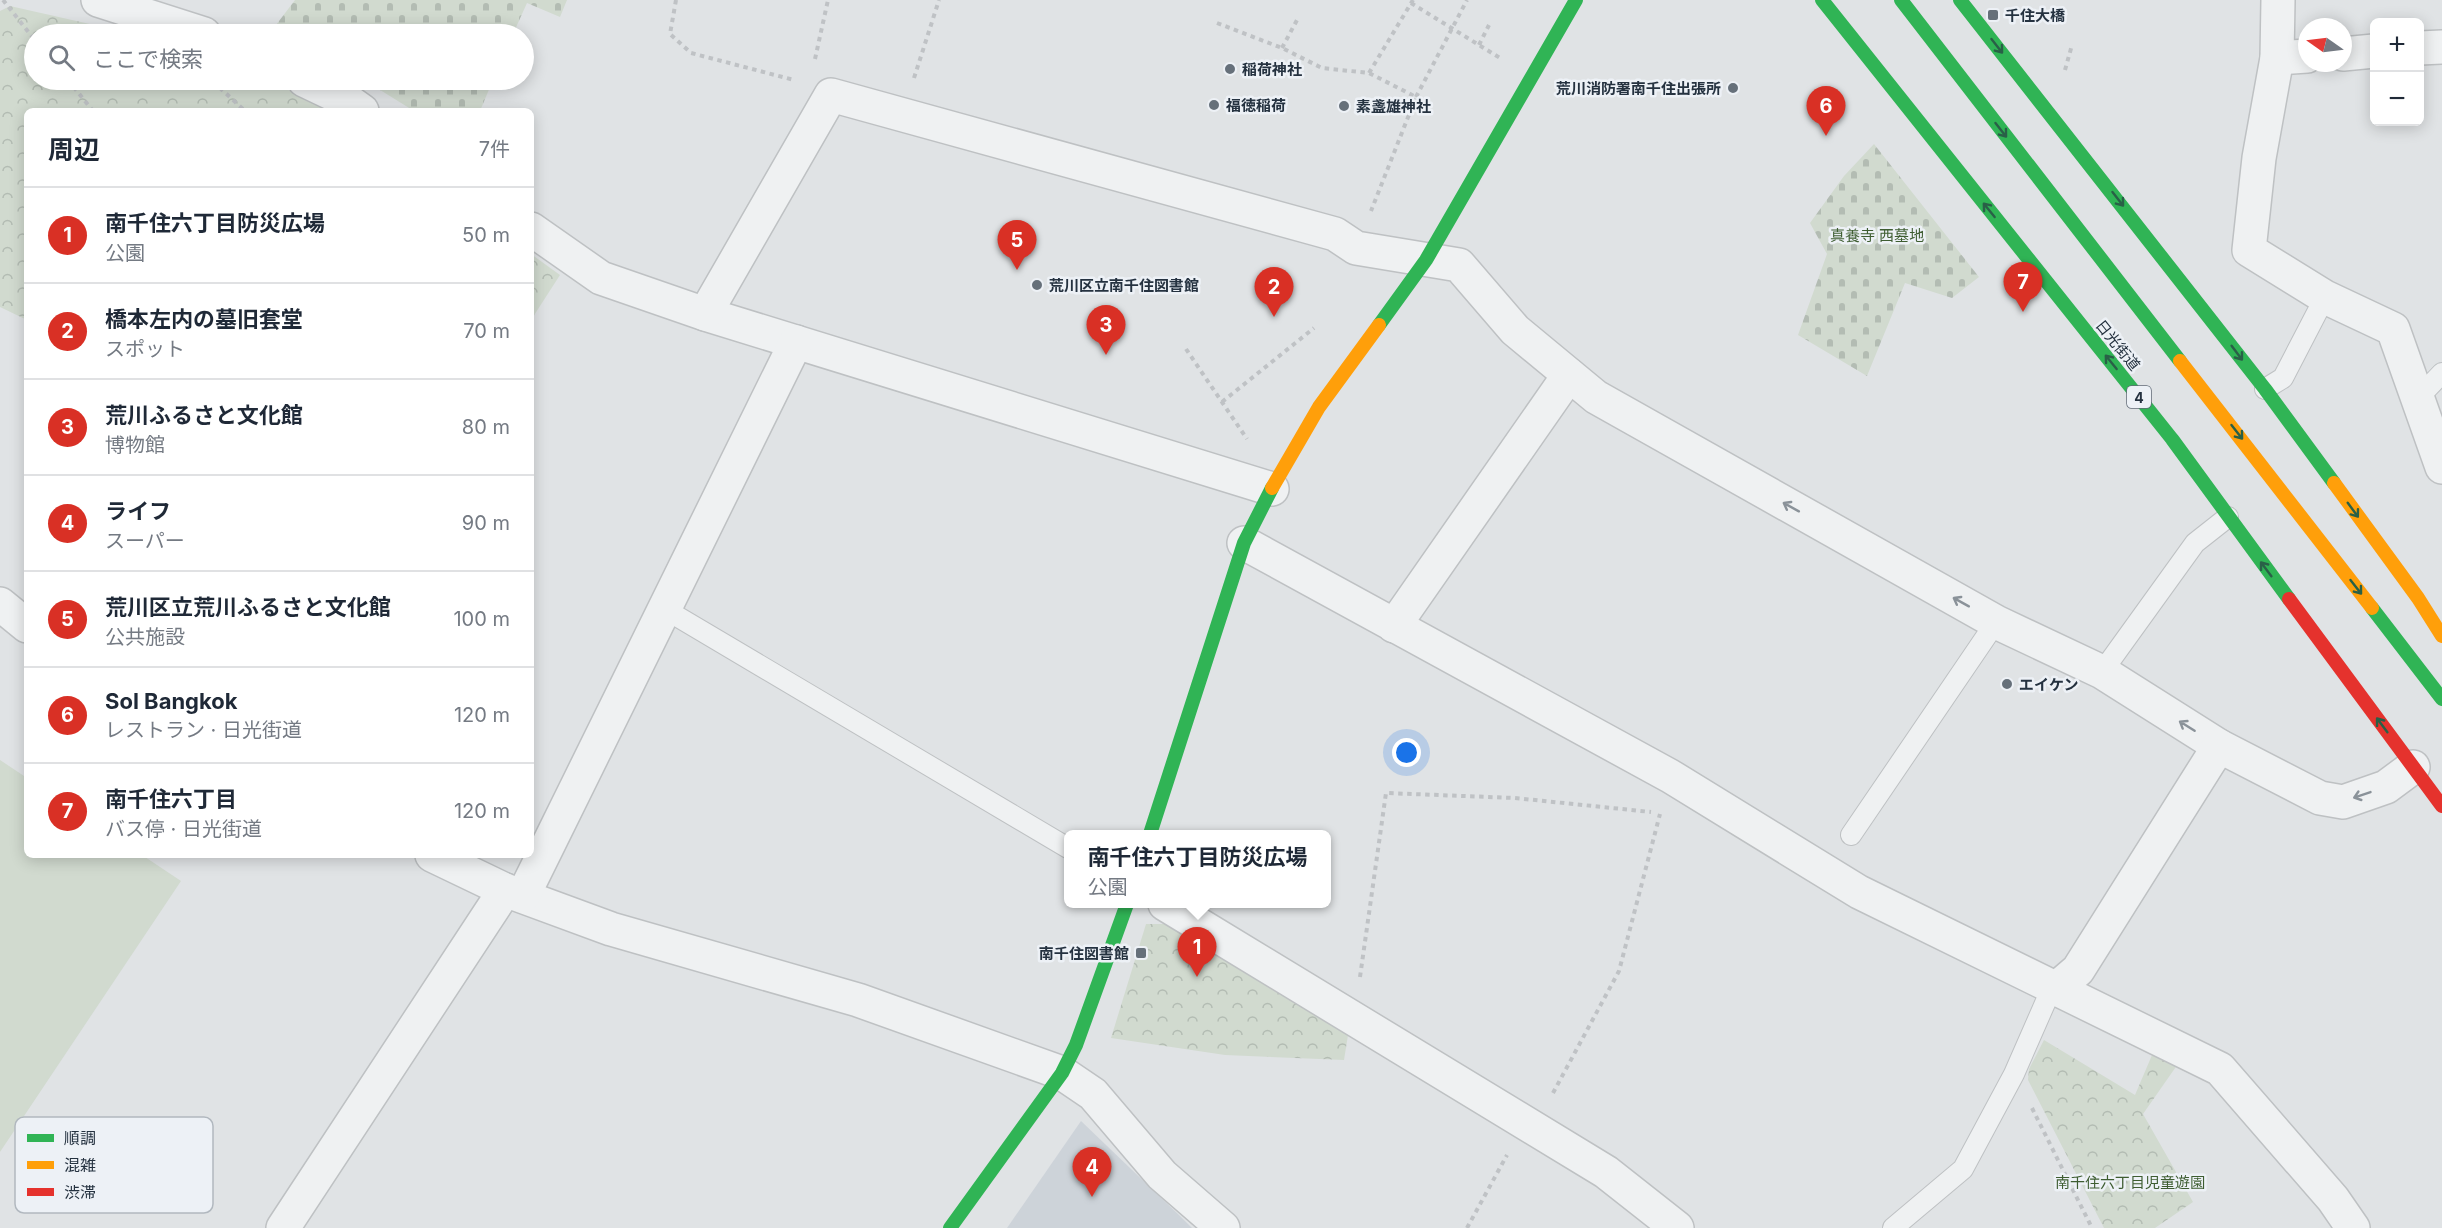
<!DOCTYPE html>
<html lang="ja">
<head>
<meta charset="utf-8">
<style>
  body { margin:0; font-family:Inter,"Noto Sans JP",sans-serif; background:#f2f2f3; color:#1f2937 }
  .controls { position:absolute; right:18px; top:18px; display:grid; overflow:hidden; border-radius:9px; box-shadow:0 3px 15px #0003 }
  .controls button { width:54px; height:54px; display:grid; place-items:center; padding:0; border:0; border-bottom:2px solid #e0e1e3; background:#fff; color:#1f2937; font:30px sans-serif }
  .compass { position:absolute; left:2298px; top:18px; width:54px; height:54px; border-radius:50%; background:#fff; box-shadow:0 3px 15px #0003; rotate:284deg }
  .you { position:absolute; left:1407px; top:753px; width:21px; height:21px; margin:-15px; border:4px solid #fff; border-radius:50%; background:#1a73e8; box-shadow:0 0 0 9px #1a73e833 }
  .badge { display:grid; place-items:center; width:39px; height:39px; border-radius:50%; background:#d93025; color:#fff; font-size:20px; font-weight:700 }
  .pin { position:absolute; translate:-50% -50px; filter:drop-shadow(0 2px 3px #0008) }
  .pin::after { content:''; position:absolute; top:32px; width:21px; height:18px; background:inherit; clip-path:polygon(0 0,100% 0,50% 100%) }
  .popup { position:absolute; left:1064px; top:830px; width:267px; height:78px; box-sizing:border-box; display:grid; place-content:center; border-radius:9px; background:#fff; filter:drop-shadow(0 2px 4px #0005); font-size:20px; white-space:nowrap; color:#747a83 }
  .popup b { font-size:22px; color:#1f2937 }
  .popup::after { content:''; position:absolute; left:50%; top:100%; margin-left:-12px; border:12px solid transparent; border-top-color:#fff }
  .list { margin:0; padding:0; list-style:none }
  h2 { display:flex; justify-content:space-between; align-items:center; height:78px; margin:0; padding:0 24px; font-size:26px }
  h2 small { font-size:20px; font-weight:400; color:#747a83 }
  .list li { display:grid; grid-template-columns:39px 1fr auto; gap:18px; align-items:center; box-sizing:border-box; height:96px; padding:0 24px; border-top:2px solid #e0e1e3 }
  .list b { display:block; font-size:22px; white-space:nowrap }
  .list p { margin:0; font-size:20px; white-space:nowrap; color:#747a83 }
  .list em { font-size:20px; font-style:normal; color:#747a83 }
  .icon { flex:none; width:33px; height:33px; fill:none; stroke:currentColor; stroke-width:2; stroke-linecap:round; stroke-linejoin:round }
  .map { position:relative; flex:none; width:2442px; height:1228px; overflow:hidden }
  .search { position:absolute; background:#fff; box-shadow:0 3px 15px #0003; left:24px; top:24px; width:510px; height:66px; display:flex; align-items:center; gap:15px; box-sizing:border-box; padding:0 21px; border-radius:33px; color:#747a83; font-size:22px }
  .panel { position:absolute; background:#fff; box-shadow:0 3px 15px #0003; left:24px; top:108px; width:510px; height:750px; border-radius:9px }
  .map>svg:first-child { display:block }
  .built { fill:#cdd3d9 }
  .cemetery { fill:url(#cemetery-stones) }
  .park { fill:url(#park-crowns) }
  .pitch { fill:#d1dacf }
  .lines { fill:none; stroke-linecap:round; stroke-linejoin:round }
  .lane-casing { stroke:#bec1c3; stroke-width:22 }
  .street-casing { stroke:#bec1c3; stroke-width:36 }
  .path { stroke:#bfc2c5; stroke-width:4; stroke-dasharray:4.5 4.5; stroke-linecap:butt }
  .lane { stroke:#eff1f2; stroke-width:20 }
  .street { stroke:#eff1f2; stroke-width:33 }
  .fast { stroke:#30b455; stroke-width:14 }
  .slow { stroke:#ff9f0a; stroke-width:14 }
  .jam { stroke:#e5322d; stroke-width:14 }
  .oneway { stroke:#296047 }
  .oneway2 { stroke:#8a9299 }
  .poi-dot { fill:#66707a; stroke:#edf1f6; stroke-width:2 }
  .labels { text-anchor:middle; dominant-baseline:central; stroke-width:5; stroke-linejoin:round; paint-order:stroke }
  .shield { fill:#edf1f6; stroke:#616b77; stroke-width:1.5 }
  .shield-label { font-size:14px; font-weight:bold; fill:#253240 }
  .poi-label { font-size:15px; font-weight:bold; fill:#253240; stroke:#edf1f6; text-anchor:start }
  .park-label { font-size:15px; fill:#3e5d31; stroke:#edf1f6 }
  .street-label { font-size:15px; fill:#253240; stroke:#edf1f6 }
  .key { fill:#edf1f6; stroke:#b1b8bf; stroke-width:1.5 }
  .key-label { font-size:16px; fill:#253240 }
</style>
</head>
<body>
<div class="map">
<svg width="2442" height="1228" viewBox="0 0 2442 1228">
  <defs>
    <pattern id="cemetery-stones" width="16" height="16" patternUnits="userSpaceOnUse" patternTransform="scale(1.5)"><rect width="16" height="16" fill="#d1dacf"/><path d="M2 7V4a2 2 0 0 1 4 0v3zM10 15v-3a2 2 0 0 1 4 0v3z" fill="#b3bcb3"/></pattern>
    <pattern id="park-crowns" width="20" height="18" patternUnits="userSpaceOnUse" patternTransform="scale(1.5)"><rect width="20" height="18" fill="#d1dacf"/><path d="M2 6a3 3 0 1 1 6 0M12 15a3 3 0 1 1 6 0" fill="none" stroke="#b3bcb3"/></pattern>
  </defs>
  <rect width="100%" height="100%" fill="#e0e3e5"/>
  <path class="built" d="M 1081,1121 L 1180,1216 L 1192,1228 L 1007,1228 Z"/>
  <g class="cemetery">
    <path d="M 295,0 L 567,0 L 560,17 L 527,3 L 513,34 L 291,34 L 276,25 Z"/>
    <path d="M 364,80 L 493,80 L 480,111 L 414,111 Z"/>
    <path d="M 1874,144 L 1979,277 L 1952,298 L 1905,283 L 1867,376 L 1798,335 L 1827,254 L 1810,223 L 1844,176 Z"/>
  </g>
  <g class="park">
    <path d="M 10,6 L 134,34 L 34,34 L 34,80 L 264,80 L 325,105 L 332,111 L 27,111 L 27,320 L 0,307 L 0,11 Z"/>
    <path d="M 531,254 L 560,275 L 531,320 Z"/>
    <path d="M 1146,924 L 1178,924 L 1349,1029 L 1344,1060 L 1225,1055 L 1111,1038 Z"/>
    <path d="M 2044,1040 L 2135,1095 L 2155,1048 L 2180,1061 L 2143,1114 L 2193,1202 L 2155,1228 L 2104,1228 L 2028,1080 L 2029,1069 Z"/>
  </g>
  <path class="pitch" d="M 0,760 L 27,778 L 27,855 L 142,855 L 181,881 L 0,1152 Z"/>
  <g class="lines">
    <defs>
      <g id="lane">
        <path d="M 2265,389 L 2283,378 L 2325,297"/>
        <path d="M 2418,398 L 2442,373"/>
        <path d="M 663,608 L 1068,848"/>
        <path d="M 2102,672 L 2195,543 L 2228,517"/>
        <path d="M 1851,835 L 1996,622"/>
        <path d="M 1893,1228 L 1963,1169 L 2014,1074 L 2046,1001 L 2057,988"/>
      </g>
      <g id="street">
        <path d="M 98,0 L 204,34"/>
        <path d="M 2278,0 L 2277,58 L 2259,158 L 2249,250 L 2325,297 L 2393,329 L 2442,467"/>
        <path d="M 2420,48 L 2442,47"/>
        <path d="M 2343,54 L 2374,51"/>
        <path d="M 2277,58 L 2307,56"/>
        <path d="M 304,80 L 348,101 L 362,111"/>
        <path d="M 531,229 L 601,278 L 705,314 L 1272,489"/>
        <path d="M 705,314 L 831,95 L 1335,234 L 1356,248 L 1459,265 L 1515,330 L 1596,397 L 1996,622 L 2102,672 L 2219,746 L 2320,798 L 2343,802 L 2386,787 L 2413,767"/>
        <path d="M 1244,543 L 1670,776 L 1859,892 L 2220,1069 L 2333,1199 L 2353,1228"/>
        <path d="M 0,604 L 27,626"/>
        <path d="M 1394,626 L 1569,375"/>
        <path d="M 432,855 L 505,890 L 611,929 L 858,1000 L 1062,1073 L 1093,1094 L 1162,1175 L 1223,1228"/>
        <path d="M 523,896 L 796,342"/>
        <path d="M 1165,904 L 1606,1172 L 1677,1228"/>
        <path d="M 2057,988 L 2078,970 L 2219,746"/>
        <path d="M 283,1228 L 505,890"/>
      </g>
    </defs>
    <use href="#lane" class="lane-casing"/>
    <use href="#street" class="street-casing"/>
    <g class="path">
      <path d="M 3,0 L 34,39"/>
      <path d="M 676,0 L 670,34 L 691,53 L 794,80"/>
      <path d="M 1411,3 L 1500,58"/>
      <path d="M 1217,23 L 1282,48 L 1322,68 L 1369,73 L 1416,97 L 1371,211"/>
      <path d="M 1479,45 L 1489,25"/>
      <path d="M 1282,48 L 1297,20"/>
      <path d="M 815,59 L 828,0"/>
      <path d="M 2065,70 L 2072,45"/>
      <path d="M 1369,73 L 1413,0"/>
      <path d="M 914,78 L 939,0"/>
      <path d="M 68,80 L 93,111"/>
      <path d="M 225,80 L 220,88 L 245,111"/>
      <path d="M 1416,97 L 1467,0"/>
      <path d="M 1186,349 L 1247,439"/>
      <path d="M 1222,402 L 1314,328"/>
      <path d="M 1360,977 L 1386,793 L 1515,798 L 1651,812"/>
      <path d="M 1553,1093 L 1619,971 L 1660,814"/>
      <path d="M 2032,1108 L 2092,1228"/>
      <path d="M 1467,1228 L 1507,1155"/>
    </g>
    <use href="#lane" class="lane"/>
    <use href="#street" class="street"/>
    <g class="fast">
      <path d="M 1822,0 L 2172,439 L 2289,599"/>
      <path d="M 1901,0 L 2180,361"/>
      <path d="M 1960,0 L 2265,389 L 2334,483"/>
      <path d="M 1379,325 L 1426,260 L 1576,0"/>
      <path d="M 2372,608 L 2442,699"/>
      <path d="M 1150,834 L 1244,543 L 1272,488"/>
      <path d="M 950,1228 L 1062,1073 L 1076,1045 L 1127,904"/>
    </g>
    <g class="slow">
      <path d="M 2180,361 L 2372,608"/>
      <path d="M 2334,483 L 2418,598 L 2442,636"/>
      <path d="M 1272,488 L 1319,407 L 1379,325"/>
    </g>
    <path class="jam" d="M 2289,599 L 2442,806"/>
  </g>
  <defs><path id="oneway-shaft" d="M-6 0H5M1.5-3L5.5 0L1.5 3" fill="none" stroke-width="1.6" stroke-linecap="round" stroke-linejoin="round" transform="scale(1.5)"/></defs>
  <g class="oneway">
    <use href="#oneway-shaft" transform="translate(1997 46) rotate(52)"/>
    <use href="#oneway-shaft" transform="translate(2001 130) rotate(52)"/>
    <use href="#oneway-shaft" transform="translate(2118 199) rotate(52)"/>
    <use href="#oneway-shaft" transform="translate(1989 210) rotate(-129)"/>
    <use href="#oneway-shaft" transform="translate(2237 353) rotate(53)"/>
    <use href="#oneway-shaft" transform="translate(2111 362) rotate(-129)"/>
    <use href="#oneway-shaft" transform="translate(2237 432) rotate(52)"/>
    <use href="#oneway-shaft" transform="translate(2353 510) rotate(54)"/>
    <use href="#oneway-shaft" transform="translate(2266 569) rotate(-127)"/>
    <use href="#oneway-shaft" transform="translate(2356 587) rotate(52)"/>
    <use href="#oneway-shaft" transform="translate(2382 725) rotate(-127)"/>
  </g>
  <g class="oneway2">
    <use href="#oneway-shaft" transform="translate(1791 507) rotate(-151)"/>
    <use href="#oneway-shaft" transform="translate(1961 602) rotate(-151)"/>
    <use href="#oneway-shaft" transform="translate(2187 726) rotate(-148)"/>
    <use href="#oneway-shaft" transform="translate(2362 795) rotate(161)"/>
  </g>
  <g class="poi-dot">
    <rect x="1987" y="9" width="12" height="12" rx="3"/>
    <circle cx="1230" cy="69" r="6"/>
    <circle cx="1733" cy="88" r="6"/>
    <circle cx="1214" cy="105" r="6"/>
    <circle cx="1344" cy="106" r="6"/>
    <circle cx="1037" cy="285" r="6"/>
    <circle cx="2007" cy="684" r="6"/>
    <rect x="1135" y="947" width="12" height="12" rx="3"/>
  </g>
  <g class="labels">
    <rect class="shield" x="2127" y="386" width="24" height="22" rx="4.5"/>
    <g class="shield-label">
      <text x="2139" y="397">4</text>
    </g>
    <g class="poi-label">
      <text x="2005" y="15">千住大橋</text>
      <text x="1242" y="69">稲荷神社</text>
      <text x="1721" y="88" text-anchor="end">荒川消防署南千住出張所</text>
      <text x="1226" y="105">福徳稲荷</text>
      <text x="1356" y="106">素盞雄神社</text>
      <text x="1049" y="285">荒川区立南千住図書館</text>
      <text x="2019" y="684">エイケン</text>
      <text x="1129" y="953" text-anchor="end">南千住図書館</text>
    </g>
    <g class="park-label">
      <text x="1877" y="235">真養寺 西墓地</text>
      <text x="2130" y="1182">南千住六丁目児童遊園</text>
    </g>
    <g class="street-label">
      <text transform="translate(2118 345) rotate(51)">日光街道</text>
    </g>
  </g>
  <rect x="15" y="1117" width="198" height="96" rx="9" class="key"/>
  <rect x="27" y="1134" width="27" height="8" fill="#30b455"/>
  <rect x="27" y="1161" width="27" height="8" fill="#ff9f0a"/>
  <rect x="27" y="1188" width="27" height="8" fill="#e5322d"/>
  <g class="key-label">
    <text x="64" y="1144">順調</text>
    <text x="64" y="1171">混雑</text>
    <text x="64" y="1198">渋滞</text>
  </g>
</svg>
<div class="controls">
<button>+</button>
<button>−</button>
</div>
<svg class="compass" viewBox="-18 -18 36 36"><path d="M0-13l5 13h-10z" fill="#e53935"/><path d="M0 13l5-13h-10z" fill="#747a83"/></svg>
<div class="you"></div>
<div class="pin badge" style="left:1197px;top:977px">1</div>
<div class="popup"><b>南千住六丁目防災広場</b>公園</div>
<div class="pin badge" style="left:1274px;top:317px">2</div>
<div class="pin badge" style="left:1106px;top:355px">3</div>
<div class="pin badge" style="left:1092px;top:1197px">4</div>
<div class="pin badge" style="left:1017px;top:270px">5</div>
<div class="pin badge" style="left:1826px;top:136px">6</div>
<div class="pin badge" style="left:2023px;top:312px">7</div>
<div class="search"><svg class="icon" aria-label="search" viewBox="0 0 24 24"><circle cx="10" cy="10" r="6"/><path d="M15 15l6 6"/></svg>ここで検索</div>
<section class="panel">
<h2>周辺<small>7件</small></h2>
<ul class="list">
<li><span class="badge">1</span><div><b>南千住六丁目防災広場</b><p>公園</p></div><em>50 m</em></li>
<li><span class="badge">2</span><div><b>橋本左内の墓旧套堂</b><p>スポット</p></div><em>70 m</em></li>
<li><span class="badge">3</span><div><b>荒川ふるさと文化館</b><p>博物館</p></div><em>80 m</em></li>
<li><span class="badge">4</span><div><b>ライフ</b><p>スーパー</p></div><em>90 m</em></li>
<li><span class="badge">5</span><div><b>荒川区立荒川ふるさと文化館</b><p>公共施設</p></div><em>100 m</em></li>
<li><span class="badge">6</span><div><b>Sol Bangkok</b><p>レストラン · 日光街道</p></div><em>120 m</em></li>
<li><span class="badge">7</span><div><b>南千住六丁目</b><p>バス停 · 日光街道</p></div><em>120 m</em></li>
</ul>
</section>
</div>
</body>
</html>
